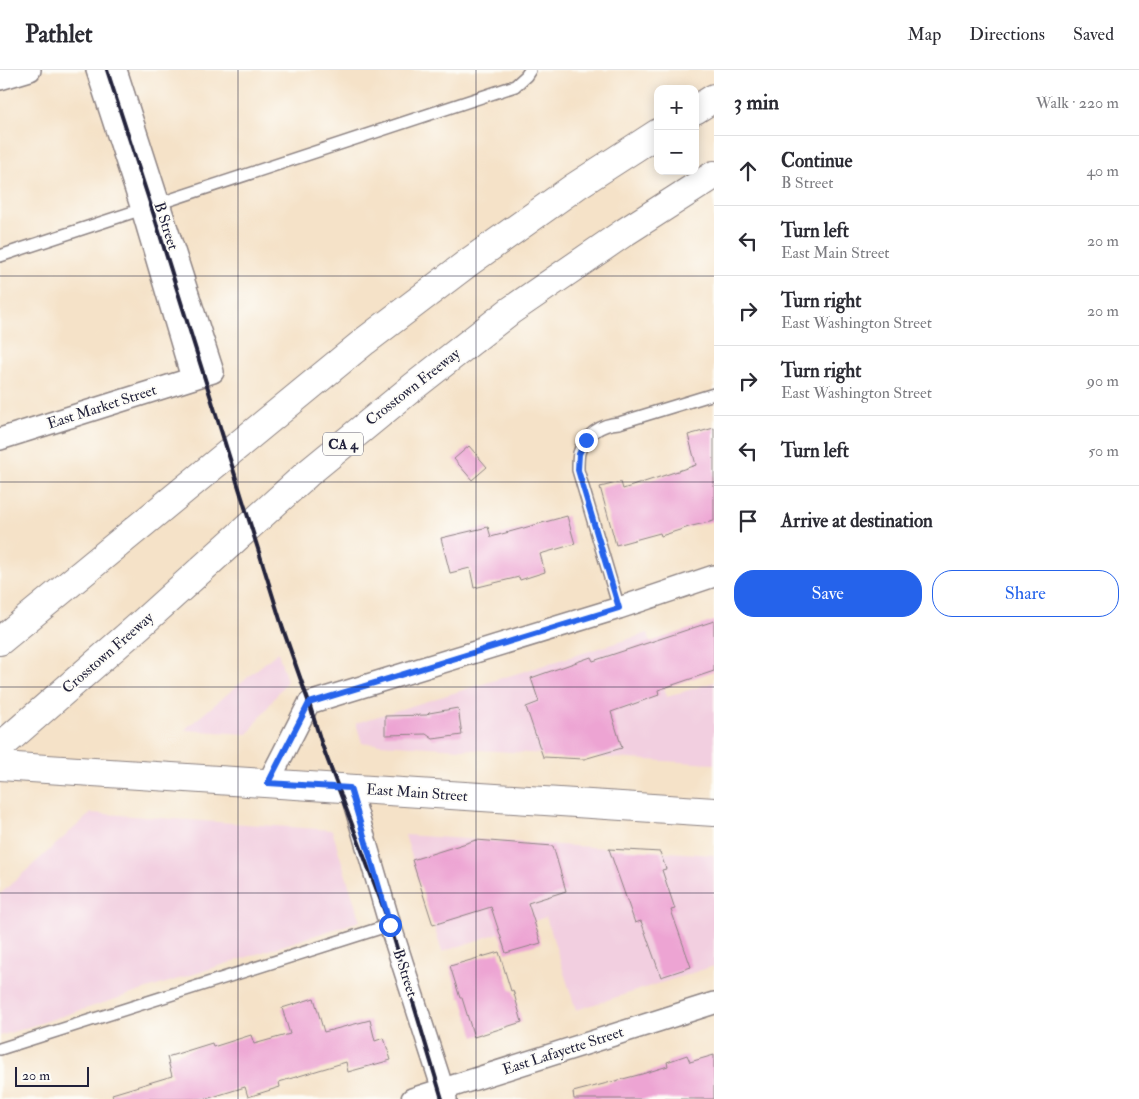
<!DOCTYPE html>
<html lang="en">
<head>
<meta charset="utf-8">
<style>
  body { margin:0; font-family:"IM FELL Double Pica",serif; background:#f7f7f7; color:#2b2b33 }
  .controls { position:absolute; right:15px; top:15px; display:grid; overflow:hidden; border-radius:10px; box-shadow:0 2px 12px #0003 }
  .controls button { width:45px; height:45px; display:grid; place-items:center; padding:0; border:0; border-bottom:1px solid #e1e1e2; background:#fff; color:#2b2b33; font:25px sans-serif }
  .scale { position:absolute; left:15px; bottom:12px; width:74px; box-sizing:border-box; padding-left:5px; border:2px solid #22223b; border-top:0; font-size:14px; line-height:18px; white-space:nowrap; color:#22223b; -webkit-text-stroke:4px #fdfcf7; paint-order:stroke }
  .stop { position:absolute; width:15px; height:15px; margin:-11px; border:4px solid #2563eb; border-radius:50%; background:#fff }
  .stop.end { background:#2563eb; border-color:#fff; box-shadow:0 1px 5px #0008 }
  .list { margin:0; padding:0; list-style:none }
  h2 { display:flex; justify-content:space-between; align-items:center; height:65px; margin:0; padding:0 20px; font-size:21px }
  h2 small { font-size:16px; font-weight:400; color:#7c7c81 }
  .list li { display:grid; grid-template-columns:32px 1fr auto; gap:15px; align-items:center; box-sizing:border-box; height:70px; padding:0 20px; border-top:1px solid #e1e1e2 }
  .list b { display:block; font-size:19px; white-space:nowrap }
  .list p { margin:0; font-size:16px; white-space:nowrap; color:#7c7c81 }
  .list em { font-size:16px; font-style:normal; color:#7c7c81 }
  .actions { display:flex; gap:10px; padding:15px 20px }
  .actions a { flex:1; padding:11px 0; border:1px solid #2563eb; border-radius:20px; text-align:center; font-size:18px; color:#2563eb }
  .actions .main { background:#2563eb; color:#fff }
  .icon { flex:none; width:28px; height:28px; fill:none; stroke:currentColor; stroke-width:2; stroke-linecap:round; stroke-linejoin:round }
  .map { position:relative; flex:none; width:714px; height:1029px; overflow:hidden }
  header { display:flex; align-items:center; gap:30px; box-sizing:border-box; height:70px; padding:0 25px; background:#fff; border-bottom:1px solid #e1e1e2 }
  header strong { font-size:24px }
  nav { display:flex; gap:28px; margin-inline-start:auto; font-size:18px }
  main { display:flex }
  aside { flex:1; background:#fff }
  .map>svg:first-child { display:block }
  .built { fill:#f2cfe0 }
  .building { fill:#eda4d3 }
  .lines { fill:none; stroke-linecap:round; stroke-linejoin:round }
  .service-casing { stroke:#8c8282; stroke-width:14 }
  .minor-casing { stroke:#8c8282; stroke-width:24 }
  .secondary-casing { stroke:#8c8282; stroke-width:30 }
  .motorway-casing { stroke:#8c8282; stroke-width:30 }
  .service { stroke:#fff; stroke-width:11 }
  .minor { stroke:#fff; stroke-width:21 }
  .secondary { stroke:#fff; stroke-width:28 }
  .motorway { stroke:#fff; stroke-width:28 }
  .rail { stroke:#22223b; stroke-width:4 }
  .route { stroke:#2563eb; stroke-width:6 }
  .grid { fill:none; stroke:#22223b; stroke-width:1; stroke-opacity:0.55 }
  .labels { text-anchor:middle; dominant-baseline:central; stroke-width:4; stroke-linejoin:round; paint-order:stroke }
  .shield { fill:#fdfcf7; stroke:#646373; stroke-width:1 }
  .shield-label { font-size:14px; font-weight:bold; fill:#22223b }
  .street-label { font-size:15px; fill:#22223b; stroke:#fdfcf7 }
</style>
</head>
<body>
<header>
<strong>Pathlet</strong>
<nav><a>Map</a><a>Directions</a><a>Saved</a></nav>
</header>
<main>
<div class="map">
<svg width="714" height="1029" viewBox="0 0 714 1029">
  <rect width="100%" height="100%" fill="#fdfcf7"/>
  <filter id="ink" filterUnits="userSpaceOnUse"><feTurbulence type="fractalNoise" baseFrequency=".02" numOctaves="2"/><feDisplacementMap in="SourceGraphic" scale="10" xChannelSelector="R" yChannelSelector="G"/><feConvolveMatrix kernelMatrix="1 2 1 2 8 2 1 2 1" color-interpolation-filters="sRGB"/></filter>
  <filter id="wash" filterUnits="userSpaceOnUse"><feTurbulence type="fractalNoise" baseFrequency=".0096" numOctaves="4" result="noise"/><feDisplacementMap in="SourceGraphic" scale="20" xChannelSelector="R" yChannelSelector="G"/><feGaussianBlur stdDeviation="1.12" result="paint"/><feColorMatrix in="noise" values="0 0 0 0 0 0 0 0 0 0 0 0 0 0 0 0 0 1.4 0 .05"/><feComposite in="paint" operator="in"/></filter>
  <g filter="url(#wash)">
    <rect width="100%" height="100%" fill="#f5e2c8"/>
    <g class="built">
      <path d="M 648,563 L 667,627 L 714,612 L 714,694 L 362,673 L 356,653 Z"/>
      <path d="M 278,582 L 287,611 L 248,664 L 184,660 Z"/>
      <path d="M 91,743 L 332,760 L 360,851 L 0,966 L 0,824 Z"/>
      <path d="M 405,765 L 714,785 L 714,896 L 576,940 L 546,847 L 442,882 Z"/>
    </g>
    <g id="blocks">
      <g class="building">
        <path d="M 714,358 L 714,451 L 692,456 L 661,466 L 660,463 L 616,475 L 600,417 L 621,412 L 623,419 L 696,395 L 688,365 Z"/>
        <path d="M 469,376 L 487,397 L 472,410 L 454,389 Z"/>
        <path d="M 567,446 L 575,474 L 540,484 L 545,502 L 520,510 L 519,507 L 474,518 L 470,498 L 450,503 L 441,468 L 488,457 L 491,467 Z"/>
        <path d="M 714,551 L 714,601 L 658,620 L 659,625 L 611,642 L 622,678 L 584,689 L 543,687 L 526,637 L 539,632 L 531,608 L 591,587 L 593,591 Z"/>
        <path d="M 458,638 L 462,665 L 433,669 L 426,664 L 385,665 L 385,646 L 427,645 L 429,643 Z"/>
        <path d="M 476,770 L 553,776 L 566,821 L 528,833 L 541,873 L 506,883 L 491,837 L 433,855 L 412,790 Z"/>
        <path d="M 609,779 L 660,782 L 666,799 L 662,800 L 675,839 L 671,840 L 691,897 L 661,907 L 641,851 L 635,853 Z"/>
        <path d="M 499,882 L 511,921 L 513,920 L 522,952 L 474,967 L 462,928 L 460,928 L 450,896 Z"/>
        <path d="M 314,928 L 324,962 L 370,950 L 375,971 L 384,968 L 391,990 L 348,1002 L 346,992 L 279,1012 L 280,1017 L 248,1027 L 245,1017 L 206,1029 L 113,1029 L 112,1024 L 172,1006 L 167,987 L 212,973 L 213,977 L 251,965 L 254,974 L 290,964 L 282,938 Z"/>
        <path d="M 687,985 L 690,992 L 714,985 L 714,1029 L 574,1029 L 573,1022 L 642,1004 L 668,996 L 667,992 Z"/>
      </g>
    </g>
  </g>
  <g filter="url(#ink)">
    <use href="#blocks" fill-opacity="0" stroke="#8c8282" stroke-width="1"/>
    <g class="lines">
      <defs>
        <g id="service">
          <path d="M 0,186 L 515,16 L 526,6 L 530,0"/>
          <path d="M 619,538 L 578,400 C 578,395 578,388 579,383 C 584,365 601,354 619,353 L 714,324"/>
          <path d="M 0,979 L 390,855"/>
        </g>
        <g id="minor">
          <path d="M 97,0 L 142,139 L 192,308"/>
          <path d="M 0,9 L 30,0"/>
          <path d="M 0,369 L 213,302 L 116,0"/>
          <path d="M 268,713 L 309,633 L 619,538 L 714,506"/>
          <path d="M 350,719 L 390,855 L 446,1029"/>
          <path d="M 412,1029 L 714,933"/>
        </g>
        <path id="secondary" d="M 0,696 L 714,742"/>
        <g id="motorway">
          <path d="M 695,40 L 714,28"/>
          <path d="M 0,571 L 365,271 L 469,192 L 576,116 L 658,63"/>
          <path d="M 0,677 L 140,555 L 307,404 L 413,317 L 510,241 L 625,162 L 714,105"/>
        </g>
      </defs>
      <use href="#service" class="service-casing"/>
      <use href="#minor" class="minor-casing"/>
      <use href="#secondary" class="secondary-casing"/>
      <use href="#motorway" class="motorway-casing"/>
      <use href="#service" class="service"/>
      <use href="#minor" class="minor"/>
      <use href="#secondary" class="secondary"/>
      <use href="#motorway" class="motorway"/>
      <path class="rail" d="M 107,0 L 151,136 L 283,559 L 309,633 L 322,675 L 390,855 L 442,1029"/>
    </g>
  </g>
  <g class="lines" filter="url(#ink)">
    <path class="route" d="M 390,855 L 350,718 L 268,713 L 309,633 L 619,538 L 578,400 L 579,384 L 586,370"/>
  </g>
  <path class="grid" d="M 238,0 L 238,1029M 476,0 L 476,1029M 0,206 L 714,206M 0,412 L 714,412M 0,617 L 714,617M 0,823 L 714,823"/>
  <g class="labels">
    <rect class="shield" x="323" y="362.5" width="40" height="23" rx="4"/>
    <g class="shield-label">
      <text x="343" y="374">CA 4</text>
    </g>
    <g class="street-label">
      <text transform="translate(166 156) rotate(72)">B Street</text>
      <text transform="translate(413 317) rotate(-38)">Crosstown Freeway</text>
      <text transform="translate(102 337) rotate(-18)">East Market Street</text>
      <text transform="translate(108 583) rotate(-41)">Crosstown Freeway</text>
      <text transform="translate(417 723) rotate(4)">East Main Street</text>
      <text transform="translate(405 903) rotate(72)">B Street</text>
      <text transform="translate(563 981) rotate(-18)">East Lafayette Street</text>
    </g>
  </g>
</svg>
<div class="controls">
<button>+</button>
<button>−</button>
</div>
<div class="scale">20 m</div>
<div class="stop" style="left:390px;top:855px"></div>
<div class="stop end" style="left:586px;top:370px"></div>
</div>
<aside>
<h2>3 min<small>Walk · 220 m</small></h2>
<ul class="list">
<li><svg class="icon" aria-label="ahead" viewBox="0 0 24 24"><path d="M12 20V5M6 11l6-6 6 6"/></svg><div><b>Continue</b><p>B Street</p></div><em>40 m</em></li>
<li><svg class="icon" aria-label="left" viewBox="0 0 24 24"><path d="M17 20v-9H6M10 6l-5 5 5 5"/></svg><div><b>Turn left</b><p>East Main Street</p></div><em>20 m</em></li>
<li><svg class="icon" aria-label="right" viewBox="0 0 24 24"><path d="M7 20v-9h11M14 6l5 5-5 5"/></svg><div><b>Turn right</b><p>East Washington Street</p></div><em>20 m</em></li>
<li><svg class="icon" aria-label="right" viewBox="0 0 24 24"><path d="M7 20v-9h11M14 6l5 5-5 5"/></svg><div><b>Turn right</b><p>East Washington Street</p></div><em>90 m</em></li>
<li><svg class="icon" aria-label="left" viewBox="0 0 24 24"><path d="M17 20v-9H6M10 6l-5 5 5 5"/></svg><div><b>Turn left</b></div><em>50 m</em></li>
<li><svg class="icon" aria-label="arrive" viewBox="0 0 24 24"><path d="M6 21V4h12l-3 4 3 4H6"/></svg><div><b>Arrive at destination</b></div></li>
</ul>
<div class="actions"><a class="main">Save</a><a>Share</a></div>
</aside>
</main>
</body>
</html>
